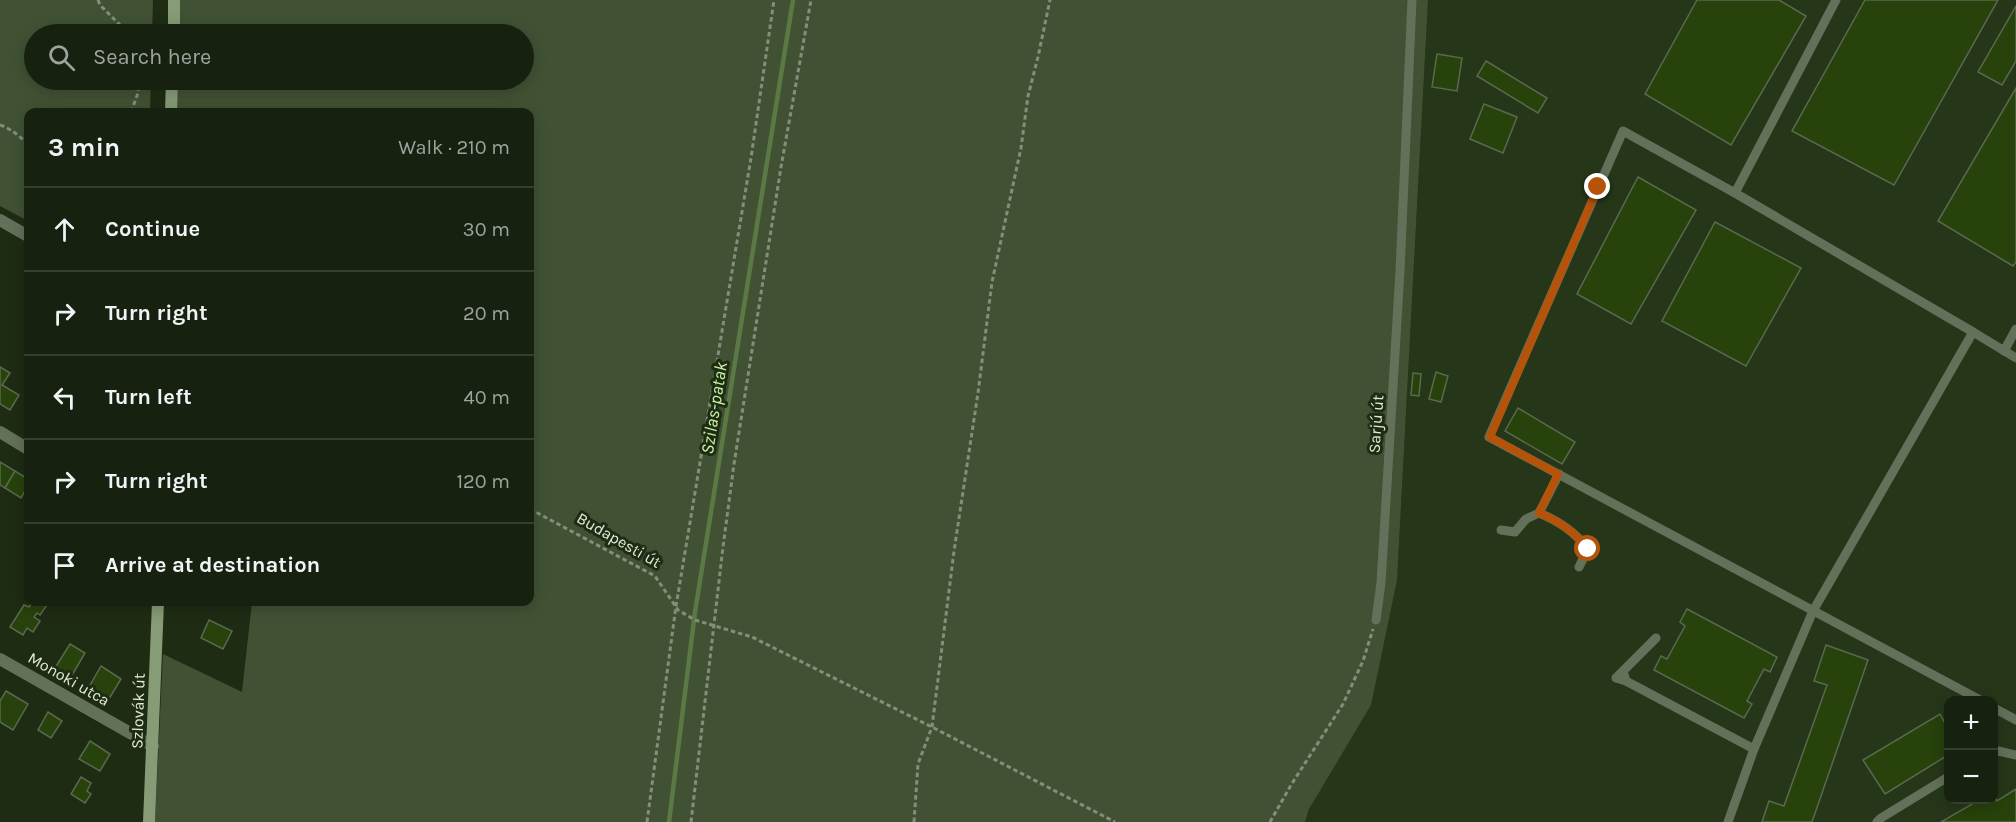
<!DOCTYPE html>
<html lang="en">
<head>
<meta charset="utf-8">
<style>
  body { margin:0; font-family:Karla,sans-serif; background:#242e1d; color:#f1f3f6 }
  .controls { position:absolute; right:18px; bottom:18px; display:grid; overflow:hidden; border-radius:12px; box-shadow:0 3px 15px #0003 }
  .controls button { width:54px; height:54px; display:grid; place-items:center; padding:0; border:0; border-bottom:2px solid #363e2f; background:#17210f; color:#f1f3f6; font:30px sans-serif }
  .stop { position:absolute; width:18px; height:18px; margin:-14px; border:4px solid #b45309; border-radius:50%; background:#fff }
  .stop.end { background:#b45309; border-color:#fff; box-shadow:0 2px 6px #0008 }
  .list { margin:0; padding:0; list-style:none }
  h2 { display:flex; justify-content:space-between; align-items:center; height:78px; margin:0; padding:0 24px; font-size:26px }
  h2 small { font-size:20px; font-weight:400; color:#9ea39e }
  .list li { display:grid; grid-template-columns:39px 1fr auto; gap:18px; align-items:center; box-sizing:border-box; height:84px; padding:0 24px; border-top:2px solid #363e2f }
  .list b { display:block; font-size:22px; white-space:nowrap }
  .list em { font-size:20px; font-style:normal; color:#9ea39e }
  .icon { flex:none; width:33px; height:33px; fill:none; stroke:currentColor; stroke-width:2; stroke-linecap:round; stroke-linejoin:round }
  .map { position:relative; flex:none; width:2016px; height:822px; overflow:hidden }
  .search { position:absolute; background:#17210f; box-shadow:0 3px 15px #0003; left:24px; top:24px; width:510px; height:66px; display:flex; align-items:center; gap:15px; box-sizing:border-box; padding:0 21px; border-radius:33px; color:#9ea39e; font-size:22px }
  .panel { position:absolute; background:#17210f; box-shadow:0 3px 15px #0003; left:24px; top:108px; width:510px; height:498px; border-radius:12px }
  .map>svg:first-child { display:block }
  .built { fill:#263719; fill-rule:evenodd }
  .green { fill:#415234 }
  .lines { fill:none; stroke-linecap:round; stroke-linejoin:round }
  .stream { stroke:#5b7944; stroke-width:4.5 }
  .building { fill:#27420b; stroke:#5a694f; stroke-width:1.5 }
  .path { stroke:#838e7b; stroke-width:3; stroke-dasharray:4.5 3; stroke-linecap:butt }
  .service { stroke:#64715a; stroke-width:9 }
  .minor { stroke:#64715a; stroke-width:12 }
  .secondary { stroke:#869b76; stroke-width:12 }
  .route { stroke:#b45309; stroke-width:8 }
  .labels { text-anchor:middle; dominant-baseline:central; stroke-width:6; stroke-linejoin:round; paint-order:stroke }
  .street-label { font-size:16px; fill:#e1eadb; stroke:#1f2c14 }
  .water-label { font-size:18px; font-style:italic; fill:#c5f3a3; stroke:#1f2c14 }
</style>
</head>
<body>
<div class="map">
<svg width="2016" height="822" viewBox="0 0 2016 822">
  <rect width="100%" height="100%" fill="#1f2c14"/>
  <path class="built" d="M 1428,0 L 2016,0 L 2016,822 L 1305,822 L 1397,580 ZM 1948,700 L 1994,700 L 1994,800 L 1948,800 Z"/>
  <g class="green">
    <path d="M 0,0 L 153,0 L 152,34 L 34,34 L 34,80 L 151,80 L 150,112 L 28,112 L 28,221 L 0,206 Z"/>
    <path d="M 180,0 L 1428,0 L 1397,580 L 1371,705 L 1309,809 L 1305,822 L 155,822 L 163,654 L 242,692 L 252,602 L 530,602 L 530,112 L 177,112 L 177,80 L 524,80 L 524,34 L 179,34 Z"/>
  </g>
  <g class="lines">
    <path class="stream" d="M 669,822 L 695,612 L 793,0"/>
  </g>
  <g class="building">
    <path d="M 1697,0 L 1779,0 L 1806,16 L 1731,145 L 1645,94 Z"/>
    <path d="M 1865,0 L 1998,0 L 1894,185 L 1792,131 Z"/>
    <path d="M 2016,6 L 2016,61 L 2002,85 L 1978,72 Z"/>
    <path d="M 1437,54 L 1462,58 L 1457,91 L 1432,87 Z"/>
    <path d="M 1486,61 L 1547,98 L 1538,113 L 1477,76 Z"/>
    <path d="M 2016,88 L 2016,262 L 2013,266 L 1938,221 Z"/>
    <path d="M 1484,104 L 1517,117 L 1503,153 L 1470,139 Z"/>
    <path d="M 1638,177 L 1696,210 L 1631,324 L 1577,294 Z"/>
    <path d="M 1715,222 L 1801,268 L 1746,366 L 1662,321 Z"/>
    <path d="M 0,367 L 10,373 L 2,385 L 19,395 L 10,410 L 0,404 Z"/>
    <path d="M 1436,372 L 1448,376 L 1441,402 L 1429,399 Z"/>
    <path d="M 1413,373 L 1421,374 L 1419,396 L 1411,395 Z"/>
    <path d="M 1518,408 L 1575,442 L 1562,464 L 1505,431 Z"/>
    <path d="M 0,462 L 15,471 L 5,488 L 0,485 Z"/>
    <path d="M 15,471 L 28,479 L 28,485 L 21,498 L 5,488 Z"/>
    <path d="M 32,602 L 49,602 L 40,615 L 37,613 L 34,617 L 40,621 L 33,632 L 27,628 L 23,635 L 10,627 L 24,605 L 29,607 Z"/>
    <path d="M 1687,609 L 1777,657 L 1770,672 L 1764,669 L 1747,701 L 1752,704 L 1744,718 L 1654,670 L 1661,656 L 1667,659 L 1685,626 L 1680,622 Z"/>
    <path d="M 209,620 L 232,631 L 223,649 L 201,638 Z"/>
    <path d="M 70,644 L 85,653 L 71,677 L 55,668 Z"/>
    <path d="M 1826,645 L 1868,660 L 1812,822 L 1762,822 L 1769,801 L 1784,806 L 1827,685 L 1814,681 Z"/>
    <path d="M 101,666 L 121,679 L 109,699 L 89,687 Z"/>
    <path d="M 6,691 L 28,704 L 13,730 L 0,722 L 0,701 Z"/>
    <path d="M 48,712 L 62,721 L 51,738 L 38,730 Z"/>
    <path d="M 1940,714 L 1948,729 L 1948,755 L 1885,794 L 1863,760 Z"/>
    <path d="M 90,741 L 110,754 L 100,771 L 79,759 Z"/>
    <path d="M 81,777 L 91,783 L 87,791 L 91,794 L 85,803 L 71,794 Z"/>
    <path d="M 2016,789 L 2016,822 L 1941,822 L 1979,800 L 1994,800 L 1994,795 L 1997,801 Z"/>
  </g>
  <g class="lines">
    <g class="path">
      <path d="M 98,0 L 100,5 L 129,34"/>
      <path d="M 131,112 L 138,93 L 139,80"/>
      <path d="M 0,125 C 11,129 20,136 28,145"/>
      <path d="M 530,509 L 655,576 L 678,610 L 695,620 L 752,637 L 932,727 L 1115,822"/>
      <path d="M 647,822 L 676,606 L 751,158 L 774,0"/>
      <path d="M 691,822 L 723,547 L 734,464 L 781,167 L 811,0"/>
      <path d="M 914,822 L 918,764 L 932,727 L 954,551 L 978,393 L 992,282 L 1021,148 L 1028,96 L 1038,57 L 1050,0"/>
      <path d="M 1270,822 L 1291,785 L 1343,704 L 1363,661 L 1373,629"/>
    </g>
    <g class="service">
      <path d="M 1836,0 L 1735,193 L 1623,131 L 1489,437 L 1980,700"/>
      <path d="M 1973,332 L 2016,358"/>
      <path d="M 2004,351 L 2016,329"/>
      <path d="M 1539,513 C 1559,521 1575,532 1588,549 L 1579,567"/>
      <path d="M 1501,530 L 1515,532 L 1526,519 L 1539,513 L 1559,474"/>
      <path d="M 1376,620 L 1381,583 L 1400,271 L 1412,0"/>
      <path d="M 1623,671 L 1626,681 L 1616,678 L 1656,638"/>
      <path d="M 1626,681 L 1754,749"/>
      <path d="M 1994,708 L 2016,720"/>
      <path d="M 1994,750 L 2016,755"/>
      <path d="M 1728,822 L 1754,749 L 1813,611 L 1973,332 L 1735,193"/>
      <path d="M 1877,822 L 1881,818 L 1948,777"/>
    </g>
    <g class="minor">
      <path d="M 0,220 L 28,236"/>
      <path d="M 0,432 L 28,449"/>
      <path d="M 0,659 L 153,746"/>
    </g>
    <g class="secondary">
      <path d="M 174,34 L 174,0"/>
      <path d="M 171,112 L 172,80"/>
      <path d="M 149,822 L 158,602"/>
    </g>
  </g>
  <g class="lines">
    <path class="route" d="M 1588,549 C 1575,532 1559,521 1539,513 L 1558,474 L 1490,437 L 1598,187"/>
  </g>
  <g class="labels">
    <g class="street-label">
      <text transform="translate(1376 424) rotate(-86)">Sarjú út</text>
      <text transform="translate(619 540) rotate(30)">Budapesti út</text>
      <text transform="translate(69 679) rotate(30)">Monoki utca</text>
      <text transform="translate(138 711) rotate(-88)">Szlovák út</text>
    </g>
    <g class="water-label">
      <text transform="translate(714 408) rotate(-81)">Szilas-patak</text>
    </g>
  </g>
</svg>
<div class="controls">
<button>+</button>
<button>−</button>
</div>
<div class="stop" style="left:1588px;top:549px"></div>
<div class="stop end" style="left:1598px;top:187px"></div>
<div class="search"><svg class="icon" aria-label="search" viewBox="0 0 24 24"><circle cx="10" cy="10" r="6"/><path d="M15 15l6 6"/></svg>Search here</div>
<section class="panel">
<h2>3 min<small>Walk · 210 m</small></h2>
<ul class="list">
<li><svg class="icon" aria-label="ahead" viewBox="0 0 24 24"><path d="M12 20V5M6 11l6-6 6 6"/></svg><div><b>Continue</b></div><em>30 m</em></li>
<li><svg class="icon" aria-label="right" viewBox="0 0 24 24"><path d="M7 20v-9h11M14 6l5 5-5 5"/></svg><div><b>Turn right</b></div><em>20 m</em></li>
<li><svg class="icon" aria-label="left" viewBox="0 0 24 24"><path d="M17 20v-9H6M10 6l-5 5 5 5"/></svg><div><b>Turn left</b></div><em>40 m</em></li>
<li><svg class="icon" aria-label="right" viewBox="0 0 24 24"><path d="M7 20v-9h11M14 6l5 5-5 5"/></svg><div><b>Turn right</b></div><em>120 m</em></li>
<li><svg class="icon" aria-label="arrive" viewBox="0 0 24 24"><path d="M6 21V4h12l-3 4 3 4H6"/></svg><div><b>Arrive at destination</b></div></li>
</ul>
</section>
</div>
</body>
</html>
